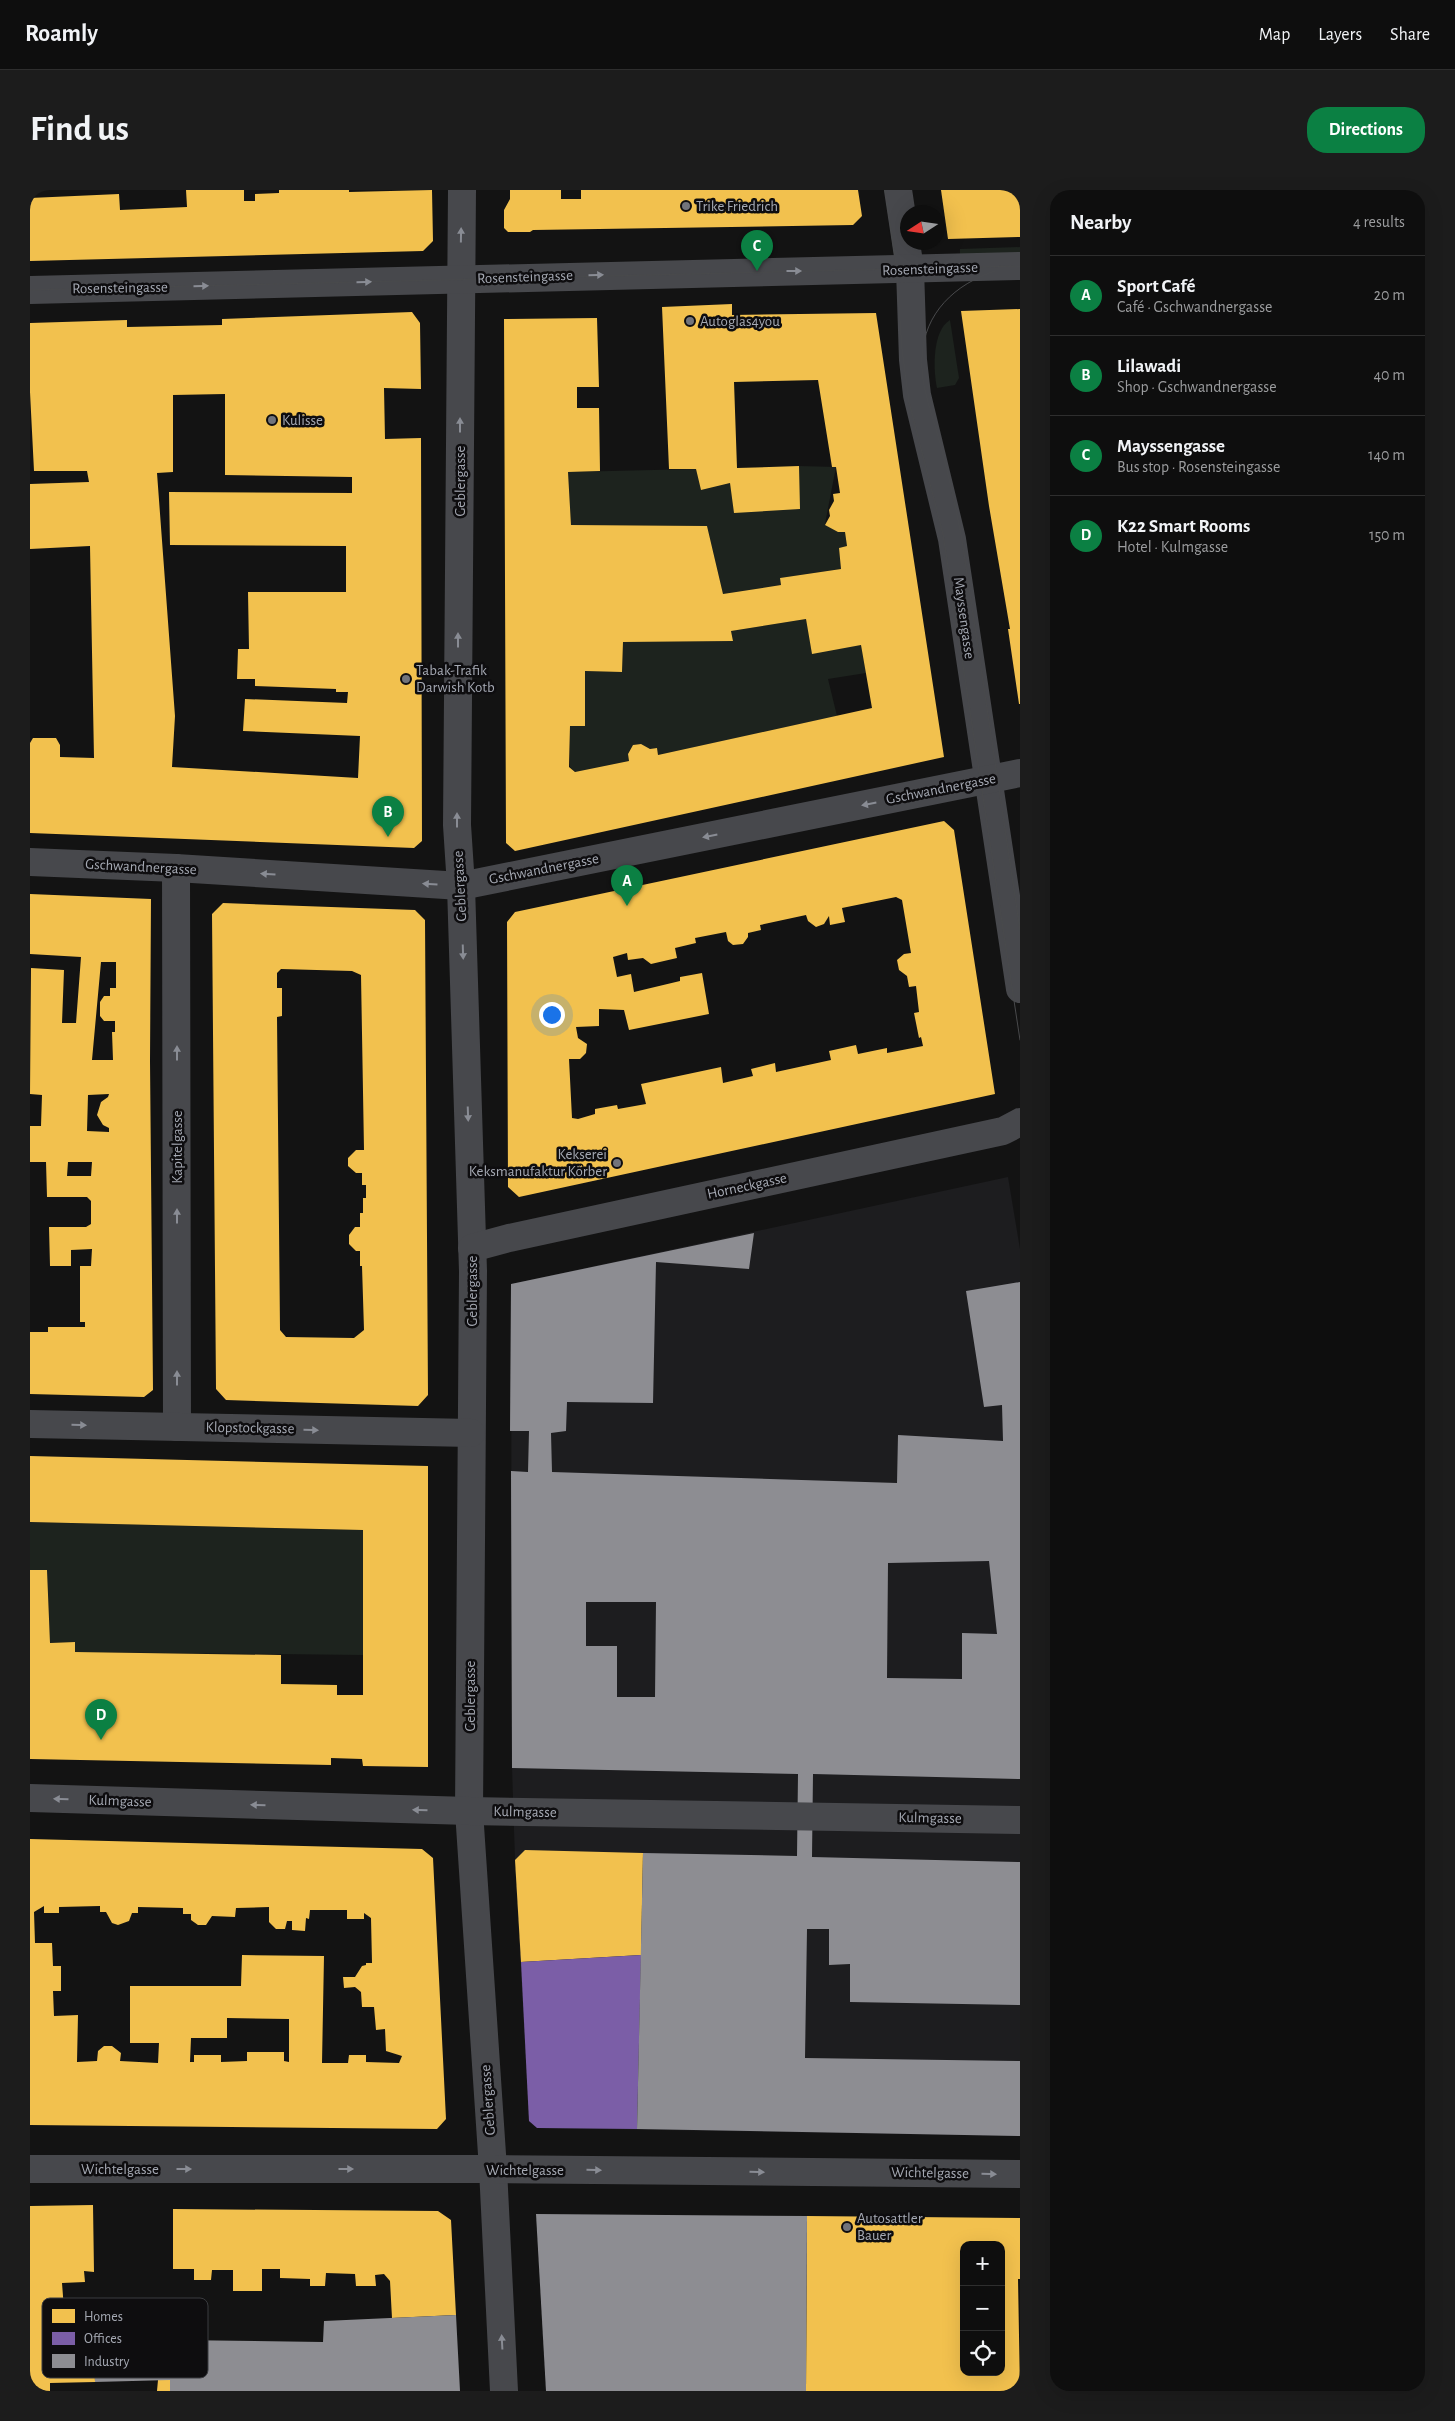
<!DOCTYPE html>
<html lang="en">
<head>
<meta charset="utf-8">
<style>
  body { margin:0; font-family:"Alegreya Sans",sans-serif; background:#1c1c1c; color:#f1f3f6 }
  .controls { position:absolute; right:15px; bottom:15px; display:grid; overflow:hidden; border-radius:10px; box-shadow:0 5px 20px #0002 }
  .controls button { width:45px; height:45px; display:grid; place-items:center; padding:0; border:0; border-bottom:1px solid #2e2e2e; background:#0e0e0e; color:#f1f3f6; font:25px sans-serif }
  .compass { position:absolute; left:870px; top:15px; width:45px; height:45px; border-radius:50%; background:#0e0e0e; box-shadow:0 5px 20px #0002; rotate:258deg }
  .you { position:absolute; left:521px; top:824px; width:18px; height:18px; margin:-12px; border:4px solid #fff; border-radius:50%; background:#1a73e8; box-shadow:0 0 0 8px #1a73e833 }
  .badge { display:grid; place-items:center; width:32px; height:32px; border-radius:50%; background:#0b8043; color:#fff; font-size:16px; font-weight:700 }
  .pin { position:absolute; translate:-50% -41px; filter:drop-shadow(0 1px 2px #0008) }
  .pin::after { content:''; position:absolute; top:26px; width:18px; height:15px; background:inherit; clip-path:polygon(0 0,100% 0,50% 100%) }
  .list { margin:0; padding:0; list-style:none }
  h2 { display:flex; justify-content:space-between; align-items:center; height:65px; margin:0; padding:0 20px; font-size:21px }
  h2 small { font-size:16px; font-weight:400; color:#9b9c9e }
  .list li { display:grid; grid-template-columns:32px 1fr auto; gap:15px; align-items:center; box-sizing:border-box; height:80px; padding:0 20px; border-top:1px solid #2e2e2e }
  .list b { display:block; font-size:19px; white-space:nowrap }
  .list p { margin:0; font-size:16px; white-space:nowrap; color:#9b9c9e }
  .list em { font-size:16px; font-style:normal; color:#9b9c9e }
  .icon { flex:none; width:28px; height:28px; fill:none; stroke:currentColor; stroke-width:2; stroke-linecap:round; stroke-linejoin:round }
  .map { position:relative; flex:none; width:990px; height:2201px; overflow:hidden; border-radius:20px }
  header { display:flex; align-items:center; gap:30px; box-sizing:border-box; height:70px; padding:0 25px; background:#0e0e0e; border-bottom:1px solid #2e2e2e }
  header strong { font-size:24px }
  nav { display:flex; gap:28px; margin-inline-start:auto; font-size:18px }
  .intro { display:flex; align-items:center; justify-content:space-between; box-sizing:border-box; height:120px; padding:0 30px }
  h1 { margin:0; font-size:35px }
  .button { padding:12px 22px; border-radius:20px; background:#0b8043; color:#fff; font-size:18px; font-weight:700 }
  main { display:flex; gap:30px; padding:0 30px }
  aside { flex:1; background:#0e0e0e; border-radius:20px; box-shadow:0 5px 20px #0002 }
  .map>svg:first-child { display:block }
  .built { fill:#1d1d1f }
  .green { fill:#1d231e }
  .homes { fill:#f2c14e; fill-rule:evenodd }
  .offices { fill:#7b5ea7 }
  .industry { fill:#8d8d92; fill-rule:evenodd }
  .lines { fill:none; stroke-linecap:round; stroke-linejoin:round }
  .minor { stroke:#47484c; stroke-width:28 }
  .tram { stroke:#494a4c; stroke-width:1 }
  .oneway { fill:#898c94 }
  .poi-dot { fill:#72747b; stroke:#0e0d0f; stroke-width:2 }
  .labels { text-anchor:middle; dominant-baseline:central; stroke-width:5; stroke-linejoin:round; paint-order:stroke }
  .poi-label { font-size:15px; fill:#a5a9b3; stroke:#0e0d0f; text-anchor:start }
  .street-label { font-size:15px; fill:#a5a9b3; stroke:#0e0d0f }
  .key { fill:#0e0d0f; stroke:#3b3c40; stroke-width:1 }
  .key-label { font-size:14px; fill:#a5a9b3 }
</style>
</head>
<body>
<header>
<strong>Roamly</strong>
<nav><a>Map</a><a>Layers</a><a>Share</a></nav>
</header>
<div class="intro"><h1>Find us</h1><a class="button">Directions</a></div>
<main>
<div class="map">
<svg width="990" height="2201" viewBox="0 0 990 2201">
  <rect width="100%" height="100%" fill="#131313"/>
  <path class="built" d="M 978,987 L 990,1059 L 990,1946 L 507,1938 L 499,1931 L 485,1670 L 482,1578 L 481,1094 Z"/>
  <g class="green">
    <path d="M 990,57 L 990,67 L 930,66 L 930,59 Z"/>
    <path d="M 920,130 L 929,188 L 925,195 L 907,198 C 903,180 902,141 920,130 Z"/>
    <path d="M 769,276 L 806,277 L 795,334 L 808,342 L 815,342 L 817,356 L 809,358 L 811,379 L 750,388 L 751,395 L 693,404 L 677,336 L 541,335 L 538,282 L 666,279 L 671,300 L 700,293 L 704,322 Z"/>
    <path d="M 776,429 L 782,463 L 831,455 L 836,483 L 798,489 L 807,526 L 628,565 L 627,558 L 620,559 L 610,554 L 603,555 L 598,563 L 599,571 L 545,582 L 540,577 L 540,536 L 555,536 L 555,481 L 592,482 L 593,452 L 703,451 L 701,441 Z"/>
    <path d="M 0,1332 L 333,1340 L 333,1465 L 45,1462 L 45,1452 L 20,1453 L 17,1380 L 0,1380 Z"/>
  </g>
  <g class="homes">
    <path d="M 156,0 L 214,0 L 214,11 L 225,11 L 225,4 L 249,3 L 249,0 L 319,0 L 319,2 L 402,0 L 403,51 L 393,61 L 0,71 L 0,8 L 89,4 L 90,20 L 157,17 Z"/>
    <path d="M 480,0 L 531,0 L 531,9 L 551,9 L 551,0 L 828,0 L 832,26 L 823,35 L 503,40 L 500,42 L 478,42 L 474,38 L 474,20 L 480,9 Z"/>
    <path d="M 911,0 L 990,0 L 990,47 L 918,49 Z"/>
    <path d="M 702,114 L 702,125 L 846,123 L 914,567 L 485,661 L 476,653 L 474,129 L 567,128 L 569,197 L 547,197 L 547,218 L 569,218 L 570,281 L 538,282 L 541,335 L 677,336 L 693,404 L 751,395 L 750,388 L 811,379 L 809,358 L 817,356 L 815,342 L 808,342 L 795,335 L 800,326 L 799,320 L 804,311 L 803,304 L 810,303 L 806,277 L 802,277 L 788,190 L 704,192 L 707,278 L 769,276 L 770,319 L 704,323 L 700,293 L 671,300 L 666,279 L 639,279 L 632,117 ZM 776,429 L 782,464 L 831,455 L 842,518 L 628,565 L 627,558 L 620,559 L 611,554 L 603,555 L 598,564 L 599,571 L 545,582 L 539,577 L 540,536 L 555,536 L 555,481 L 592,482 L 593,452 L 703,451 L 701,441 Z"/>
    <path d="M 990,119 L 990,514 L 989,514 L 978,439 L 980,439 L 959,316 L 931,121 Z"/>
    <path d="M 382,122 L 390,133 L 391,199 L 354,198 L 355,249 L 391,248 L 392,651 L 384,658 L 0,643 L 0,553 L 3,548 L 26,548 L 30,555 L 30,567 L 64,568 L 60,356 L 0,359 L 0,294 L 59,292 L 57,281 L 4,281 L 0,202 L 0,133 L 97,130 L 97,137 L 192,135 L 192,129 ZM 195,204 L 195,285 L 322,287 L 322,303 L 139,302 L 140,355 L 316,356 L 316,402 L 218,402 L 219,459 L 208,459 L 207,489 L 225,489 L 225,496 L 306,499 L 306,502 L 318,502 L 317,513 L 215,509 L 213,541 L 330,546 L 328,588 L 142,577 L 145,526 L 127,283 L 143,282 L 143,205 Z"/>
    <path d="M 914,631 L 924,640 L 965,904 L 489,1007 L 478,997 L 477,732 L 485,722 ZM 866,707 L 872,710 L 881,763 L 874,764 L 867,770 L 869,780 L 877,786 L 879,797 L 886,796 L 889,822 L 884,823 L 889,848 L 891,847 L 893,856 L 857,863 L 857,858 L 828,864 L 826,855 L 799,861 L 801,870 L 746,882 L 745,873 L 721,879 L 723,886 L 693,893 L 691,877 L 611,894 L 616,914 L 588,919 L 587,915 L 565,919 L 565,924 L 548,929 L 542,928 L 539,869 L 550,869 L 556,863 L 557,854 L 548,848 L 546,837 L 569,836 L 569,819 L 594,820 L 599,840 L 679,824 L 672,783 L 650,787 L 650,791 L 604,802 L 601,784 L 587,787 L 583,767 L 597,763 L 598,770 L 613,768 L 621,774 L 647,768 L 645,758 L 666,753 L 665,748 L 696,742 L 698,751 L 703,755 L 713,754 L 718,747 L 718,743 L 731,740 L 730,735 L 776,725 L 778,731 L 786,737 L 794,734 L 799,726 L 800,735 L 815,732 L 812,718 Z"/>
    <path d="M 0,704 L 121,709 L 120,871 L 123,1200 L 114,1207 L 0,1204 L 0,1142 L 18,1142 L 18,1137 L 55,1137 L 55,1132 L 50,1132 L 50,1076 L 61,1076 L 62,1059 L 41,1060 L 41,1076 L 20,1076 L 19,1037 L 56,1037 L 61,1034 L 61,1011 L 57,1007 L 17,1007 L 16,972 L 0,972 L 0,936 L 11,936 L 12,905 L 0,904 L 1,778 L 34,780 L 32,833 L 46,833 L 51,767 L 0,764 ZM 71,772 L 86,772 L 86,798 L 80,798 L 80,806 L 74,806 L 70,812 L 70,826 L 74,831 L 85,831 L 85,842 L 82,842 L 83,870 L 62,870 ZM 79,904 L 78,907 L 71,912 L 67,925 L 73,935 L 79,938 L 79,942 L 57,941 L 58,905 ZM 38,972 L 62,972 L 61,986 L 37,986 Z"/>
    <path d="M 193,713 L 385,720 L 395,730 L 398,1205 L 388,1216 L 196,1210 L 186,1199 L 182,724 ZM 251,779 L 322,781 L 331,785 L 334,960 L 326,960 L 318,968 L 318,976 L 326,983 L 332,983 L 332,995 L 336,995 L 336,1008 L 333,1008 L 333,1023 L 330,1023 L 330,1037 L 325,1037 L 319,1045 L 319,1054 L 326,1061 L 330,1061 L 330,1076 L 332,1076 L 334,1140 L 324,1148 L 256,1147 L 250,1140 L 247,827 L 252,826 L 252,798 L 247,798 L 247,783 Z"/>
    <path d="M 0,1266 L 398,1276 L 398,1577 L 333,1576 L 332,1569 L 301,1568 L 301,1575 L 0,1569 L 0,1380 L 17,1380 L 20,1453 L 45,1452 L 45,1462 L 251,1465 L 251,1494 L 307,1495 L 307,1505 L 333,1505 L 333,1340 L 0,1332 Z"/>
    <path d="M 0,1649 L 392,1659 L 403,1668 L 416,1929 L 407,1939 L 0,1935 ZM 14,1716 L 14,1723 L 29,1723 L 29,1717 L 70,1716 L 70,1722 L 76,1722 L 82,1733 L 88,1735 L 99,1731 L 102,1723 L 108,1723 L 108,1717 L 153,1718 L 153,1724 L 161,1724 L 161,1730 L 168,1735 L 176,1735 L 182,1726 L 205,1727 L 206,1718 L 239,1717 L 239,1732 L 246,1739 L 255,1739 L 257,1731 L 262,1731 L 262,1740 L 275,1741 L 276,1728 L 279,1729 L 280,1720 L 317,1720 L 317,1729 L 334,1729 L 334,1723 L 341,1728 L 342,1773 L 336,1773 L 336,1775 L 332,1776 L 325,1787 L 313,1787 L 314,1798 L 325,1797 L 331,1802 L 332,1817 L 344,1817 L 346,1840 L 355,1839 L 356,1861 L 372,1866 L 369,1873 L 336,1872 L 336,1865 L 319,1865 L 318,1873 L 292,1873 L 294,1766 L 212,1765 L 211,1796 L 100,1796 L 100,1853 L 129,1853 L 128,1873 L 90,1871 L 91,1863 L 82,1856 L 74,1856 L 68,1861 L 67,1871 L 47,1872 L 48,1825 L 24,1826 L 23,1801 L 31,1801 L 31,1776 L 23,1776 L 22,1753 L 5,1753 L 4,1722 ZM 197,1828 L 259,1829 L 259,1872 L 254,1871 L 254,1862 L 217,1862 L 217,1871 L 191,1872 L 191,1865 L 164,1865 L 164,1872 L 160,1872 L 161,1848 L 197,1848 Z"/>
    <path d="M 495,1660 L 613,1663 L 611,1765 L 491,1772 L 485,1670 Z"/>
    <path d="M 63,2015 L 64,2082 L 54,2081 L 55,2092 L 32,2093 L 34,2119 L 17,2119 L 17,2136 L 23,2135 L 24,2165 L 64,2164 L 65,2192 L 20,2193 L 20,2201 L 0,2201 L 0,2016 Z"/>
    <path d="M 143,2019 L 408,2021 L 421,2030 L 426,2125 L 362,2128 L 360,2091 L 354,2084 L 345,2085 L 346,2096 L 326,2096 L 325,2084 L 296,2083 L 295,2096 L 280,2096 L 280,2089 L 250,2088 L 250,2079 L 232,2079 L 232,2101 L 203,2101 L 203,2080 L 182,2080 L 181,2090 L 164,2090 L 164,2079 L 143,2079 Z"/>
    <path d="M 777,2026 L 990,2028 L 990,2089 L 988,2089 L 990,2201 L 776,2201 ZM 934,2055 L 971,2055 L 971,2182 L 934,2182 Z"/>
    <path d="M 128,2190 L 140,2190 L 140,2201 L 127,2201 Z"/>
  </g>
  <path class="offices" d="M 611,1765 L 607,1939 L 507,1938 L 499,1931 L 491,1772 Z"/>
  <g class="industry">
    <path d="M 724,1043 L 719,1079 L 626,1072 L 623,1213 L 537,1212 L 536,1241 L 521,1243 L 522,1282 L 867,1293 L 868,1245 L 973,1251 L 972,1215 L 954,1217 L 936,1101 L 990,1092 L 990,1589 L 783,1584 L 782,1667 L 990,1672 L 990,1815 L 820,1812 L 820,1774 L 799,1775 L 799,1739 L 777,1739 L 775,1868 L 990,1871 L 990,1946 L 607,1939 L 613,1663 L 767,1666 L 768,1584 L 482,1578 L 481,1281 L 498,1282 L 499,1241 L 480,1241 L 481,1094 ZM 959,1371 L 967,1444 L 932,1443 L 932,1489 L 857,1488 L 858,1373 ZM 556,1412 L 626,1412 L 625,1507 L 587,1507 L 587,1456 L 556,1456 Z"/>
    <path d="M 506,2024 L 777,2026 L 776,2201 L 516,2201 Z"/>
    <path d="M 426,2125 L 430,2201 L 140,2201 L 140,2190 L 65,2192 L 64,2149 L 293,2152 L 294,2131 Z"/>
  </g>
  <g class="lines">
    <g class="minor">
      <path d="M 432,0 L 427,635 L 431,696 L 443,1081 L 439,1621 L 463,1979 L 474,2201"/>
      <path d="M 868,0 L 880,79 L 883,170 L 887,205 L 922,349 L 990,799"/>
      <path d="M 0,100 L 990,76"/>
      <path d="M 0,672 L 146,678 L 431,696 L 990,583"/>
      <path d="M 146,678 L 147,1237"/>
      <path d="M 442,1058 L 479,1048 L 973,941 L 990,932"/>
      <path d="M 0,1234 L 441,1243"/>
      <path d="M 0,1608 L 439,1621 L 990,1630"/>
      <path d="M 0,1979 L 463,1979 L 990,1984"/>
    </g>
    <g class="tram">
      <path d="M 855,0 L 866,74 L 872,159 L 879,212 L 913,344 L 990,850"/>
      <path d="M 965,81 C 925,94 894,123 892,167 C 890,197 904,229 911,257 C 919,287 926,318 932,350 L 990,740"/>
      <path d="M 0,100 L 990,76"/>
    </g>
  </g>
  <defs><path id="oneway-solid" d="M-6-.8H1V-3.2L6.5 0L1 3.2V.8H-6Z" transform="scale(1.25)"/></defs>
  <g class="oneway">
    <use href="#oneway-solid" transform="translate(431 45) rotate(-89)"/>
    <use href="#oneway-solid" transform="translate(764 81)"/>
    <use href="#oneway-solid" transform="translate(566 85) rotate(-2)"/>
    <use href="#oneway-solid" transform="translate(334 92) rotate(-1)"/>
    <use href="#oneway-solid" transform="translate(171 96) rotate(-1)"/>
    <use href="#oneway-solid" transform="translate(430 235) rotate(-90)"/>
    <use href="#oneway-solid" transform="translate(428 450) rotate(-90)"/>
    <use href="#oneway-solid" transform="translate(839 614) rotate(169)"/>
    <use href="#oneway-solid" transform="translate(427 630) rotate(-90)"/>
    <use href="#oneway-solid" transform="translate(680 646) rotate(169)"/>
    <use href="#oneway-solid" transform="translate(238 684) rotate(-176)"/>
    <use href="#oneway-solid" transform="translate(400 694) rotate(-176)"/>
    <use href="#oneway-solid" transform="translate(433 762) rotate(88)"/>
    <use href="#oneway-solid" transform="translate(147 863) rotate(-90)"/>
    <use href="#oneway-solid" transform="translate(438 924) rotate(88)"/>
    <use href="#oneway-solid" transform="translate(147 1026) rotate(-90)"/>
    <use href="#oneway-solid" transform="translate(147 1188) rotate(-90)"/>
    <use href="#oneway-solid" transform="translate(49 1235) rotate(1)"/>
    <use href="#oneway-solid" transform="translate(281 1240) rotate(1)"/>
    <use href="#oneway-solid" transform="translate(31 1609) rotate(-178)"/>
    <use href="#oneway-solid" transform="translate(228 1615) rotate(-178)"/>
    <use href="#oneway-solid" transform="translate(390 1620) rotate(-178)"/>
    <use href="#oneway-solid" transform="translate(154 1979)"/>
    <use href="#oneway-solid" transform="translate(316 1979)"/>
    <use href="#oneway-solid" transform="translate(564 1980) rotate(1)"/>
    <use href="#oneway-solid" transform="translate(727 1982) rotate(1)"/>
    <use href="#oneway-solid" transform="translate(959 1984) rotate(1)"/>
    <use href="#oneway-solid" transform="translate(472 2152) rotate(-93)"/>
  </g>
  <g class="poi-dot">
    <circle cx="656" cy="16" r="5"/>
    <circle cx="660" cy="131" r="5"/>
    <circle cx="242" cy="230" r="5"/>
    <circle cx="376" cy="489" r="5"/>
    <circle cx="587" cy="973" r="5"/>
    <circle cx="817" cy="2037" r="5"/>
  </g>
  <g class="labels">
    <g class="poi-label">
      <text x="666" y="16">Trike Friedrich</text>
      <text x="670" y="131">Autoglas4you</text>
      <text x="252" y="230">Kulisse</text>
      <text x="386" y="480">Tabak-Trafik<tspan x="386" dy="17">Darwish Kotb</tspan></text>
      <text x="577" y="964" text-anchor="end">Kekserei<tspan x="577" dy="17">Keksmanufaktur Körber</tspan></text>
      <text x="827" y="2028">Autosattler<tspan x="827" dy="17">Bauer</tspan></text>
    </g>
    <g class="street-label">
      <text transform="translate(900 79) rotate(-2)">Rosensteingasse</text>
      <text transform="translate(495 87) rotate(-2)">Rosensteingasse</text>
      <text transform="translate(90 98) rotate(-1)">Rosensteingasse</text>
      <text transform="translate(430 291) rotate(-90)">Geblergasse</text>
      <text transform="translate(934 428) rotate(82)">Mayssengasse</text>
      <text transform="translate(911 599) rotate(-11)">Gschwandnergasse</text>
      <text transform="translate(111 677) rotate(3)">Gschwandnergasse</text>
      <text transform="translate(514 679) rotate(-11)">Gschwandnergasse</text>
      <text transform="translate(430 696) rotate(-93)">Geblergasse</text>
      <text transform="translate(147 957) rotate(-90)">Kapitelgasse</text>
      <text transform="translate(717 996) rotate(-12)">Horneckgasse</text>
      <text transform="translate(442 1101) rotate(-90)">Geblergasse</text>
      <text transform="translate(220 1238) rotate(1)">Klopstockgasse</text>
      <text transform="translate(440 1506) rotate(-90)">Geblergasse</text>
      <text transform="translate(90 1611) rotate(2)">Kulmgasse</text>
      <text transform="translate(495 1622) rotate(1)">Kulmgasse</text>
      <text transform="translate(900 1628) rotate(1)">Kulmgasse</text>
      <text transform="translate(458 1910) rotate(-94)">Geblergasse</text>
      <text x="90" y="1979">Wichtelgasse</text>
      <text x="495" y="1980">Wichtelgasse</text>
      <text transform="translate(900 1983) rotate(1)">Wichtelgasse</text>
    </g>
  </g>
  <rect x="12" y="2108" width="166" height="80" rx="8" class="key"/>
  <rect x="22" y="2119" width="23" height="14" fill="#f2c14e"/>
  <rect x="22" y="2142" width="23" height="13" fill="#7b5ea7"/>
  <rect x="22" y="2164" width="23" height="14" fill="#8d8d92"/>
  <g class="key-label">
    <text x="54" y="2131">Homes</text>
    <text x="54" y="2153">Offices</text>
    <text x="54" y="2176">Industry</text>
  </g>
</svg>
<div class="controls">
<button>+</button>
<button>−</button>
<button><svg class="icon" aria-label="locate" viewBox="0 0 24 24"><circle cx="12" cy="12" r="6"/><path d="M12 2v4M12 18v4M2 12h4M18 12h4"/></svg></button>
</div>
<svg class="compass" viewBox="-18 -18 36 36"><path d="M0-13l5 13h-10z" fill="#e53935"/><path d="M0 13l5-13h-10z" fill="#9b9c9e"/></svg>
<div class="you"></div>
<div class="pin badge" style="left:597px;top:716px">A</div>
<div class="pin badge" style="left:358px;top:647px">B</div>
<div class="pin badge" style="left:727px;top:81px">C</div>
<div class="pin badge" style="left:71px;top:1550px">D</div>
</div>
<aside>
<h2>Nearby<small>4 results</small></h2>
<ul class="list">
<li><span class="badge">A</span><div><b>Sport Café</b><p>Café · Gschwandnergasse</p></div><em>20 m</em></li>
<li><span class="badge">B</span><div><b>Lilawadi</b><p>Shop · Gschwandnergasse</p></div><em>40 m</em></li>
<li><span class="badge">C</span><div><b>Mayssengasse</b><p>Bus stop · Rosensteingasse</p></div><em>140 m</em></li>
<li><span class="badge">D</span><div><b>K22 Smart Rooms</b><p>Hotel · Kulmgasse</p></div><em>150 m</em></li>
</ul>
</aside>
</main>
</body>
</html>
